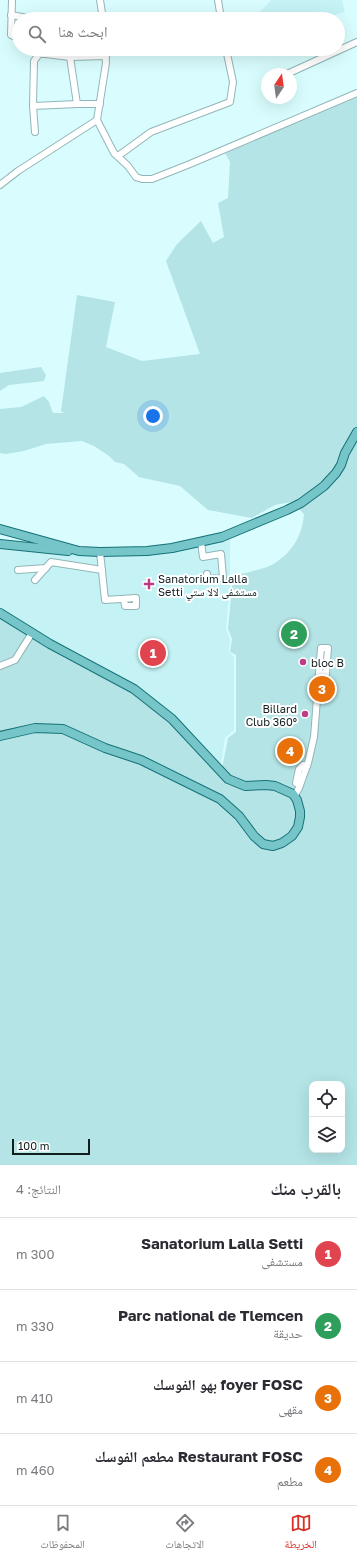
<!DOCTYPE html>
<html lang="ar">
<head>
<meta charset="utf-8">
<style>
  body { margin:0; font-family:"Golos Text","Noto Naskh Arabic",sans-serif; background:#f2f2f3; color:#2b2b33; direction:rtl }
  .controls { position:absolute; right:12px; bottom:12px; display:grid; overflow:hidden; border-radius:8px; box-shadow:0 4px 16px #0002 }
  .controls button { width:36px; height:36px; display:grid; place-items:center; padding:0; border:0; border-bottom:1px solid #e1e1e2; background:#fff; color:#2b2b33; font:20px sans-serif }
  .compass { position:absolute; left:261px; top:68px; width:36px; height:36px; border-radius:50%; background:#fff; box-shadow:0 4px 16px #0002; rotate:13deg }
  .scale { position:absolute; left:12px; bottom:10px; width:78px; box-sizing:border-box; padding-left:4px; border:2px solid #101e1e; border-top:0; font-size:11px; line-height:14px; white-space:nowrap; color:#101e1e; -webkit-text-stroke:3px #fff; paint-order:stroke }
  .you { position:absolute; left:153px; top:416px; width:14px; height:14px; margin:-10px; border:3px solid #fff; border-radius:50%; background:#1a73e8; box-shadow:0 0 0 6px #1a73e833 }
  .badge { display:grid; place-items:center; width:26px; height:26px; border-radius:50%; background:#d93025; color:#fff; font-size:13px; font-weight:700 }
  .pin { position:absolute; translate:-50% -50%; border:2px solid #fff; box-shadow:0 1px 4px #0006 }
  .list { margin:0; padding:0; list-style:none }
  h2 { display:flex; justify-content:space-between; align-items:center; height:52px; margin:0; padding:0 16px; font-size:17px }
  h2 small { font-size:13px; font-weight:400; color:#7c7c81 }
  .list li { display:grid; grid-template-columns:26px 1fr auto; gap:12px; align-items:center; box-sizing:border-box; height:72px; padding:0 16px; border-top:1px solid #e1e1e2 }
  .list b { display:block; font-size:15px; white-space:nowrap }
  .list p { margin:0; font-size:13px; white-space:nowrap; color:#7c7c81 }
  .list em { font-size:13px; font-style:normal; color:#7c7c81 }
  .icon { flex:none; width:22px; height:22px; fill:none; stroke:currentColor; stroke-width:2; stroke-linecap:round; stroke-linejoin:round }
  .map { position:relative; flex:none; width:357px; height:1165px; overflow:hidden; direction:ltr }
  .search { position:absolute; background:#fff; box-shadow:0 4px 16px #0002; left:12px; right:12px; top:12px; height:44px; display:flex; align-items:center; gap:10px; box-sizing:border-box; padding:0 14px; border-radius:22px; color:#7c7c81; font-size:15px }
  .sheet { height:340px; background:#fff }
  nav { display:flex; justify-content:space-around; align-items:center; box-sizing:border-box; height:56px; border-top:1px solid #e1e1e2; background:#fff; font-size:11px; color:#7c7c81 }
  nav a { display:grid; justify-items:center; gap:2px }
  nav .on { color:#d93025 }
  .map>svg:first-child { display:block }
  .built { fill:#c5f3f5 }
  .green { fill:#b4e4e6; fill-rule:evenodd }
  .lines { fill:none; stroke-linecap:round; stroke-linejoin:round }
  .minor-casing { stroke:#93b5b7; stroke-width:8 }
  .major-casing { stroke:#167276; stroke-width:10 }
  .minor { stroke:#fff; stroke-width:6 }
  .major { stroke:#75c5c9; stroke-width:8 }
  .poi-dot { fill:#bd3c85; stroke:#fff; stroke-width:1.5 }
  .labels { text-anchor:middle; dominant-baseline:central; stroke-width:4; stroke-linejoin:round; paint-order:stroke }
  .poi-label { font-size:11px; fill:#101e1e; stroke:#fff; text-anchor:start }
</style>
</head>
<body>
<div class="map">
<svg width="357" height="1165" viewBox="0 0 357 1165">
  <rect width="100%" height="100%" fill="#d9fdfe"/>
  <g class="built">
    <path d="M 271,0 L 342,0 L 345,12 L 321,19 L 257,19 L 256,16 Z"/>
    <path d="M 230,539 L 230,587 L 226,629 L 230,639 L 229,652 L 234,657 L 234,730 L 225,738 L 221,766 L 173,716 L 137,686 L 79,653 L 33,631 L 0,609 L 0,547 L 52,552 L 97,554 L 198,546 Z"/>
  </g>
  <g class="green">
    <path d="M 357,97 L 357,1165 L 0,1165 L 0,618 L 65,658 L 92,669 L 133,693 L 166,718 L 221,773 L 228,738 L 236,732 L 236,655 L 230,652 L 232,639 L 228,629 L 233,576 C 243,573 267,569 275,563 C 293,551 302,536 304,514 L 292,502 L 275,505 L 252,518 L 208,510 L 180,486 L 139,477 L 124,464 L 115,462 L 109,456 L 94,446 L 82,441 L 46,444 L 24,451 L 6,454 L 0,453 L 0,409 L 21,407 L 44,396 L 49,402 L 53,413 L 64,413 L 61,411 L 77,295 L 115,302 L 106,347 L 142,361 L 200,354 L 166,261 L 177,244 L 201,221 L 213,243 L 224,237 L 218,203 L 228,198 L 230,162 L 225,153 L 236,146 ZM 312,1084 L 342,1084 L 342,1150 L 312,1150 Z"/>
    <path d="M 41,367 L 46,375 L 44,381 L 9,385 L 0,391 L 0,373 Z"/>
  </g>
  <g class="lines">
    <defs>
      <g id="minor">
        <path d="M 12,0 L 11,35 L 19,38"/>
        <path d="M 100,0 L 103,19"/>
        <path d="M 218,0 L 221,19"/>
        <path d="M 11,15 L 33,19"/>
        <path d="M 45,49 L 45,54 L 70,57 L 106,56"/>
        <path d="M 105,49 L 106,63 L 97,120 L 114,153 L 128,166 L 136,177 L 142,179 L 152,179 L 190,164 L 357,93"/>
        <path d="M 70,57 L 77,104 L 100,104"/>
        <path d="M 287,74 L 357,42"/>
        <path d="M 33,106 L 34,61 L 39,54 L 45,54"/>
        <path d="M 35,132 L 33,106 L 77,104"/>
        <path d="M 118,156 L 151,132 L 230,102 L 233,82 L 226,49"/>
        <path d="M 0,185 L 18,171 L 97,120"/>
        <path d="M 201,542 L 203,557 L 221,554 L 223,578 L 208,579 L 207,574"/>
        <path d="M 100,552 L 105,600 L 136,598 L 136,606 L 125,606 L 124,599"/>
        <path d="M 18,570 L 46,568"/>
        <path d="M 35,580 L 51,562 L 102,570"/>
        <path d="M 0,666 L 15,660 L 32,633"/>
        <path d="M 300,785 L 296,783 L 299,769 L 303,765 L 307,766"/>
        <path d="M 295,795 L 299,788 L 308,763 L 314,737 L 321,648 L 328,648 L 326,674 L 319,673"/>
      </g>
      <g id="major">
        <path d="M 0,529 L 79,551 L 100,552 L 147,551 L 172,548 L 222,537 L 287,510 L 301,503 L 324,486 L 336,473 L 341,465 L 345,453 L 357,432"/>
        <path d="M 0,544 L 68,551"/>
        <path d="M 0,613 L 50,644 L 134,689 L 172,719 L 228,779 L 245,786 L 266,785 L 275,786 L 293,794 L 297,800 L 300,811 L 300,817 L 298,827 L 292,836 L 282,843 L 273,846 L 263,844 L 254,836 L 239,816 L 220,799 L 141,760 L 105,748 L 63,729 L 35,728 L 0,736"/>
      </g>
    </defs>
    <use href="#minor" class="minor-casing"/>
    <use href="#major" class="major-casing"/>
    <use href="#minor" class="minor"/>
    <use href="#major" class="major"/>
  </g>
  <g class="poi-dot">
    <path d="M147 578h4v4h4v4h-4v4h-4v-4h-4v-4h4z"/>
    <circle cx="303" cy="662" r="4"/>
    <circle cx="305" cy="714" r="4"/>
  </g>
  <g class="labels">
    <g class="poi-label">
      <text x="158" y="578">Sanatorium Lalla<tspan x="158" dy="13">Setti مستشفى لالا ستي</tspan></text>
      <text x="311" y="662">bloc B</text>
      <text x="297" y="708" text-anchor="end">Billard<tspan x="297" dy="13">Club 360°</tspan></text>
    </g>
  </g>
</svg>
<div class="controls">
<button><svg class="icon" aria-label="locate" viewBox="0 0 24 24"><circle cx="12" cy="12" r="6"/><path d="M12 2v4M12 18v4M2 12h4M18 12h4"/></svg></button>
<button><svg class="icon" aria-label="layers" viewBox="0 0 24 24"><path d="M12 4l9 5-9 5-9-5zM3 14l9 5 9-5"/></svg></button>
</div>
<svg class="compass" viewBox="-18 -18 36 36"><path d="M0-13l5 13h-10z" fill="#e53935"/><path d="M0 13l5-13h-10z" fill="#7c7c81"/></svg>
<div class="scale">100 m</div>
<div class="you"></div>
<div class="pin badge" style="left:153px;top:653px;background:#e0444e">1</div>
<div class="pin badge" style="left:294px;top:634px;background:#2e9e5b">2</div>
<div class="pin badge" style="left:322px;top:689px;background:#e8710a">3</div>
<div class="pin badge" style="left:290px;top:751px;background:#e8710a">4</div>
<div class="search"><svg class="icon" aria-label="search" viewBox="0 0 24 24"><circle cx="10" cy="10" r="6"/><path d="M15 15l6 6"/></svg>ابحث هنا</div>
</div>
<section class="sheet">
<h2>بالقرب منك<small>النتائج: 4</small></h2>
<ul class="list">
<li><span class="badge" style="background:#e0444e">1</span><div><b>Sanatorium Lalla Setti</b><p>مستشفى</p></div><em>300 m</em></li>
<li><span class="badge" style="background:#2e9e5b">2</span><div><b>Parc national de Tlemcen</b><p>حديقة</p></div><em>330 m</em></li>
<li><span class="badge" style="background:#e8710a">3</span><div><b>foyer FOSC بهو الفوسك</b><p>مقهى</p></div><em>410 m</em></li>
<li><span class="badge" style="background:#e8710a">4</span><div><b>Restaurant FOSC مطعم الفوسك</b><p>مطعم</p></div><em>460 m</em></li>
</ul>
</section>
<nav>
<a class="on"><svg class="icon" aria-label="map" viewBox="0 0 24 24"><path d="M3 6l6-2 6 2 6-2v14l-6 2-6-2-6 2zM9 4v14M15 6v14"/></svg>الخريطة</a>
<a><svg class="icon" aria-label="directions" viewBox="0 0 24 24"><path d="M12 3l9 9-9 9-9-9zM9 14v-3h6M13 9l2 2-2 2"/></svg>الاتجاهات</a>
<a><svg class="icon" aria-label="saved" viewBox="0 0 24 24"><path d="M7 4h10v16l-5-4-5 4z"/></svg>المحفوظات</a>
</nav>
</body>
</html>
